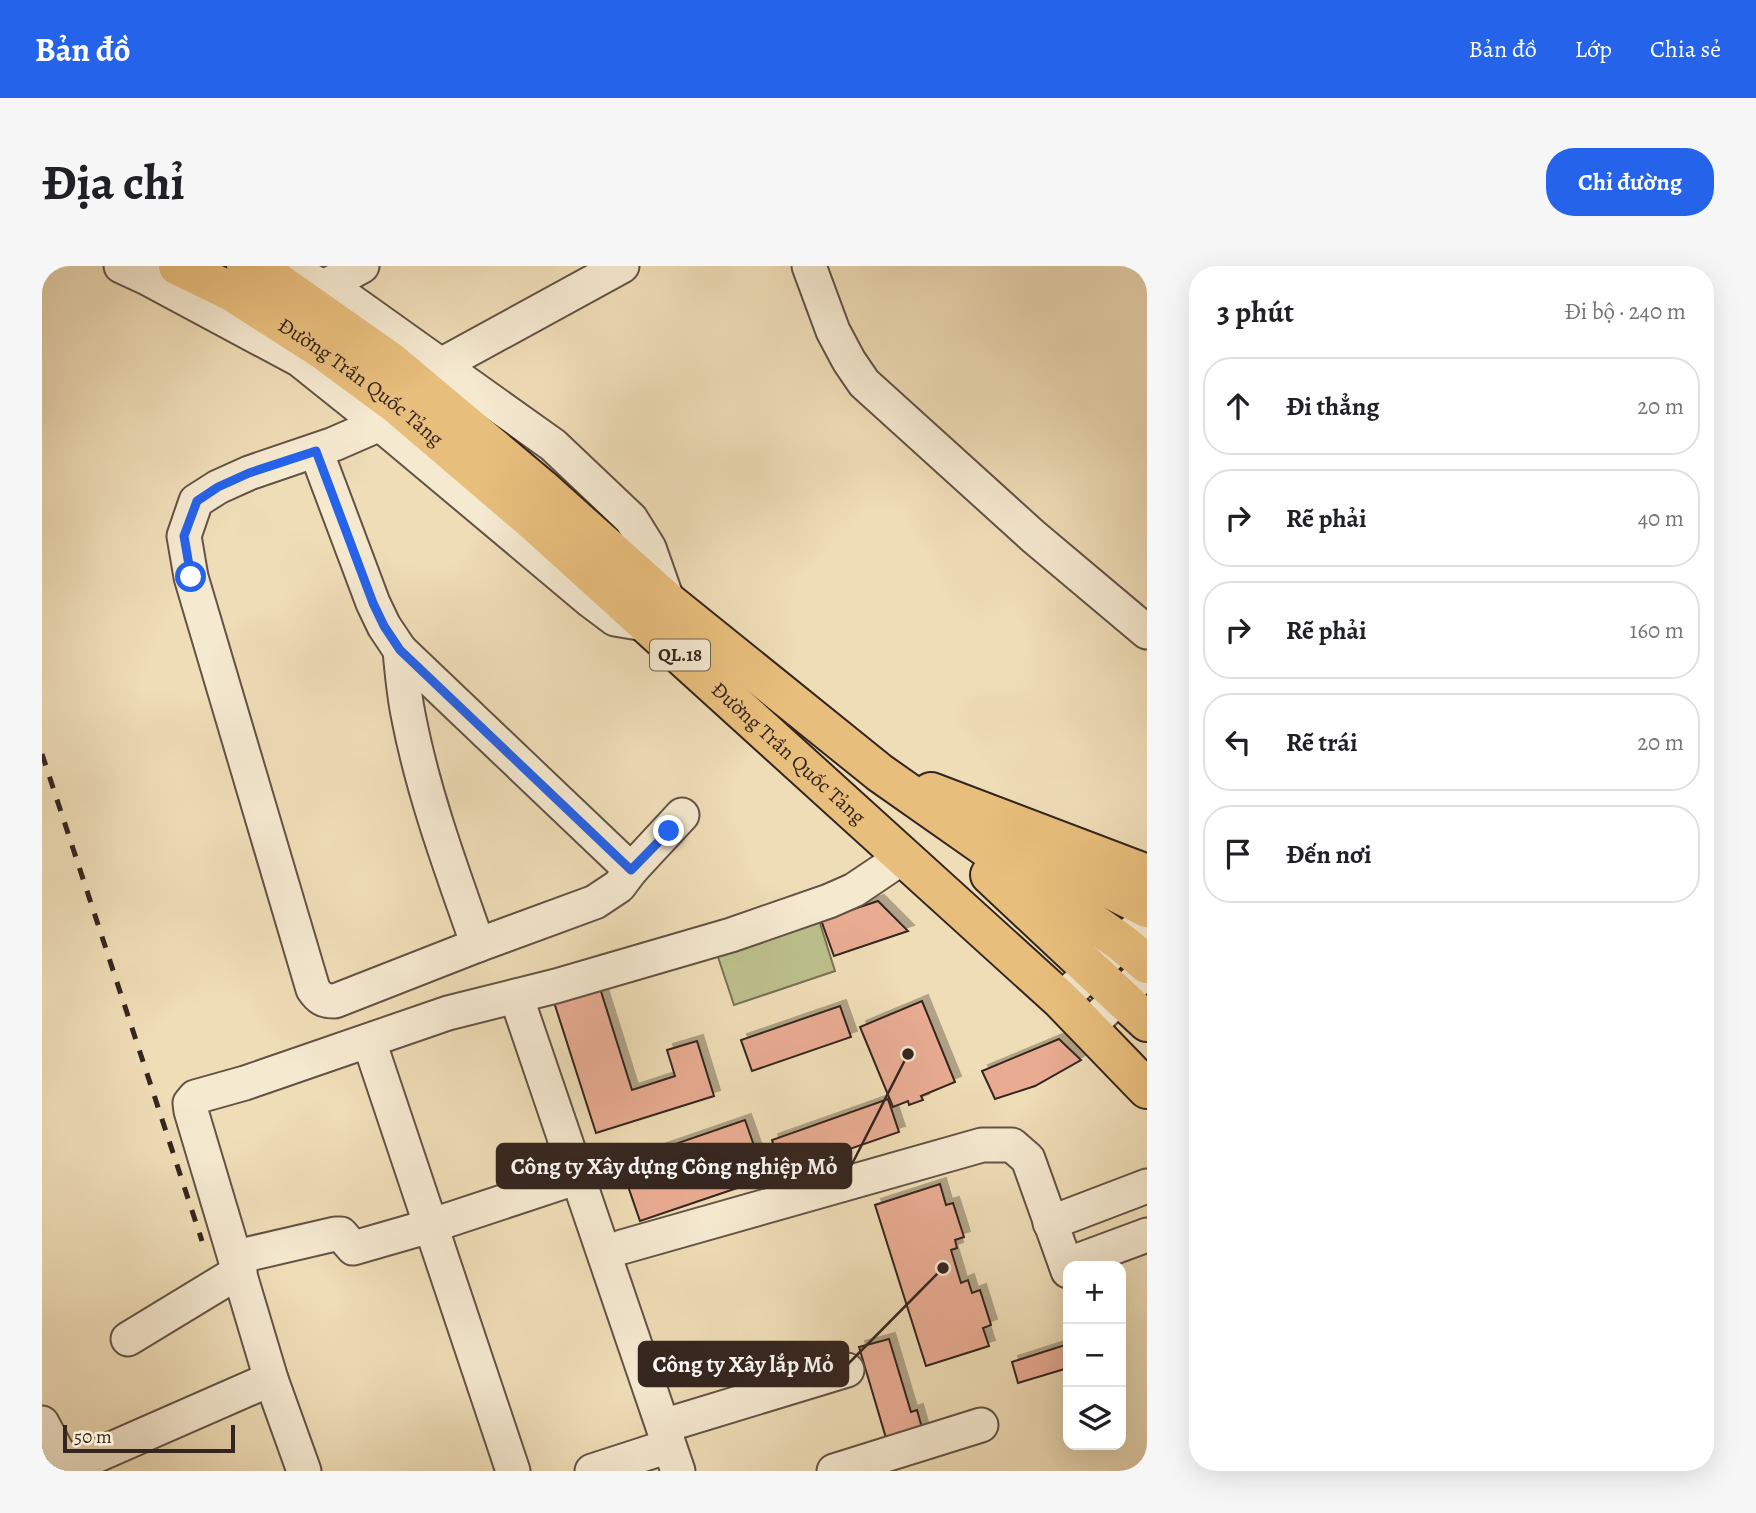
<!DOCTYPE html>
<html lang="vi">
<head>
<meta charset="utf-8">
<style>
  body { margin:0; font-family:Alegreya,serif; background:#f6f6f6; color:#202124 }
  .controls { position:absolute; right:21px; bottom:21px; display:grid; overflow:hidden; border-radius:14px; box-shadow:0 7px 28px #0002 }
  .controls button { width:63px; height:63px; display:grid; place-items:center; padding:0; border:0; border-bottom:2px solid #e0e0e0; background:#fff; color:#202124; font:35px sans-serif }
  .scale { position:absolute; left:21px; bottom:18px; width:172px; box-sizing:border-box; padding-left:7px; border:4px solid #34251f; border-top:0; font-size:19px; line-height:24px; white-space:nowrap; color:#34251f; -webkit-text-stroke:5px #f5e9d0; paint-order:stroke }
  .stop { position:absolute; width:21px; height:21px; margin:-16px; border:5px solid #2563eb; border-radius:50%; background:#fff }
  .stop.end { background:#2563eb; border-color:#fff; box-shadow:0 2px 7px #0008 }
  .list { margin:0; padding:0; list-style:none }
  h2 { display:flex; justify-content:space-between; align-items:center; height:91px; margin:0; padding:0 28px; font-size:30px }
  h2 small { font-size:23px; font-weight:400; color:#757577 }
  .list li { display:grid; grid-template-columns:46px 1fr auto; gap:21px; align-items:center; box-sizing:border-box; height:98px; margin:0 14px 14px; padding:0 14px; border:2px solid #e0e0e0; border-radius:28px }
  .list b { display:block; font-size:26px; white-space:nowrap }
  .list em { font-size:23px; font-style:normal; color:#757577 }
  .icon { flex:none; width:38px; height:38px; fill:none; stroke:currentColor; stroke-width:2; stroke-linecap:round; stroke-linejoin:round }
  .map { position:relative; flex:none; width:1105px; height:1205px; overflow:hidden; border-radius:28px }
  header { display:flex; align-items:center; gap:42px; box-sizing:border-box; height:98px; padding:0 35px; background:#2563eb; color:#fff }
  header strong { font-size:33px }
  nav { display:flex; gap:38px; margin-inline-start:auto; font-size:24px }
  .intro { display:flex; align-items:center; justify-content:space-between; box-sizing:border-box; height:168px; padding:0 42px }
  h1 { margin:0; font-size:49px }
  .button { padding:18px 32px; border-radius:28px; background:#2563eb; color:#fff; font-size:24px; font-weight:700 }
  main { display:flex; gap:42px; padding:0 42px }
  aside { flex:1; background:#fff; border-radius:28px; box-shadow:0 7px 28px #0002 }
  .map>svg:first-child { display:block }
  .green { fill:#bcc08c; stroke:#787256; stroke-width:2 }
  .building { fill:#e9ac93; stroke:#34251f; stroke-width:2; filter:url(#shadow) }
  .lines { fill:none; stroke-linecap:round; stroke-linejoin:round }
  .minor-casing { stroke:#635345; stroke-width:37 }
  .highway-casing { stroke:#34251f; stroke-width:42 }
  .minor { stroke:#f5e9d0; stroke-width:33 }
  .highway { stroke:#e8be7c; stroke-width:38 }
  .rail { stroke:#34251f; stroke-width:5; stroke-dasharray:12 12; stroke-linecap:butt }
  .route { stroke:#2563eb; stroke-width:9 }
  .labels { text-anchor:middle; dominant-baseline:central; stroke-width:7; stroke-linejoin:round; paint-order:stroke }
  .shield { fill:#f5e9d0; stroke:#6e6054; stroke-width:2 }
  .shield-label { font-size:19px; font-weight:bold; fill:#34251f }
  .street-label { font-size:21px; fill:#34251f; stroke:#f5e9d0 }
  .leader { fill:none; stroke:#34251f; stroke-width:2.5 }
  .callout-dot { fill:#34251f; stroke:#f5e9d0; stroke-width:2.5 }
  .callout { fill:#34251f; stroke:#34251f; stroke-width:2.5 }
  .callout-label { font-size:23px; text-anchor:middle; font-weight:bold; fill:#fff }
</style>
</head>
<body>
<header>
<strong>Bản đồ</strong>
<nav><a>Bản đồ</a><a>Lớp</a><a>Chia sẻ</a></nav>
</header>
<div class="intro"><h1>Địa chỉ</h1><a class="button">Chỉ đường</a></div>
<main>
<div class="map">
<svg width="1105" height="1205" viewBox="0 0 1105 1205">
  <defs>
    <filter id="shadow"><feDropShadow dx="6" dy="-6" stdDeviation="0" flood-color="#0004"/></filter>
  </defs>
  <rect width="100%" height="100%" fill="#efddb7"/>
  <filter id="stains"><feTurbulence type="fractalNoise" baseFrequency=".00286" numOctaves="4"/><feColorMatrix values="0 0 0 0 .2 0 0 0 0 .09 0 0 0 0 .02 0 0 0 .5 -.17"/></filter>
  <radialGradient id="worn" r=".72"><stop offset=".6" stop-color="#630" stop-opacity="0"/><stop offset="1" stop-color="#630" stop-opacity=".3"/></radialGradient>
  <path class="green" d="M 776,651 L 793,705 L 692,739 L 674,685 Z"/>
  <g class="building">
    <path d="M 836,635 L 866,665 L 792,690 L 779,654 Z"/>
    <path d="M 557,719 L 590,824 L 633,810 L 625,784 L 655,775 L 672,830 L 554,867 L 511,733 Z"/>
    <path d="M 880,735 L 913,816 L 879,830 L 881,834 L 867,839 L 866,835 L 851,841 L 818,761 Z"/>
    <path d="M 798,740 L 809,771 L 710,805 L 699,774 Z"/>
    <path d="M 1017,773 L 1039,794 L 993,820 L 953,833 L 940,805 Z"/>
    <path d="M 846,833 L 857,866 L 741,906 L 730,874 Z"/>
    <path d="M 703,854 L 722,908 L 703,915 L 704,919 L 598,955 L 578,897 Z"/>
    <path d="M 898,918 L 904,939 L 911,937 L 922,971 L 913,974 L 915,982 L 909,984 L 919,1017 L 926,1014 L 930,1027 L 938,1024 L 949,1059 L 941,1062 L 947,1080 L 884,1100 L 833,939 Z"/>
    <path d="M 847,1073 L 869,1146 L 875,1144 L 880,1162 L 844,1172 L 817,1081 Z"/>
    <path d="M 1026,1078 L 1026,1102 L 976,1117 L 970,1096 Z"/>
  </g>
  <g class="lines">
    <defs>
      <g id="minor">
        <path d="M 79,0 L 105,12 L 258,94 L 338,158 L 549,335 L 573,353 L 597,357"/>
        <path d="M 241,0 L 309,35 L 511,179 L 589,253 L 607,282 L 626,336"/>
        <path d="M 767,0 L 791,65 L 807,95 L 822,117 L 992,271 L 1105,366"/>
        <path d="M 282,21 L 320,0"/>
        <path d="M 399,99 L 580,0"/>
        <path d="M 338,158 L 292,178 L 207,207 L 176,221 L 154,235 L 142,270 L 149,311 L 271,723 C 277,732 281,735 293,735 L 436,679 L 553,636 L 577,620 L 589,604 L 640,549"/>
        <path d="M 274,185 L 331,337 L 342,360 L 358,384 L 589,604"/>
        <path d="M 358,384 C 360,407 362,430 367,453 C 382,530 410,605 436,679"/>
        <path d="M 474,730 L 636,1205"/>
        <path d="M 1019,734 L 1105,653"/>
        <path d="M 1046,761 L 1105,704"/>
        <path d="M 327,775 L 471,1205"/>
        <path d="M 1008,957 L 1105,920"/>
        <path d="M 580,981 L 940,879 L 970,879 L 986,893 L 1026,1005"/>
        <path d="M 194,991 L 293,968 L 299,968 L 311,982 L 315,981 L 388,960 L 536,911"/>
        <path d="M 1024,999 L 1105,969"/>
        <path d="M 86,1073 L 198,1005"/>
        <path d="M 0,1157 L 24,1202"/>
        <path d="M 621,1160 L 805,1104"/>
        <path d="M 19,1205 L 229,1113"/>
        <path d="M 262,1205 L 229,1113 L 149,845 L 148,837 L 153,831 L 203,817 L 406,747 L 514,720 L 689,669 L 787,635 L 812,624 L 861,591"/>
        <path d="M 550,1205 L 627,1180"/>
        <path d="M 792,1205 L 939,1159"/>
      </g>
      <g id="highway">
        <path id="s1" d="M 136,0 L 190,26 L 279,83 L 355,139 L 492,256 L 1019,734 L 1105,823"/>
        <path d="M 204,0 L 234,15 L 348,95 L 499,222 L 626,336 L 838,507 L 1080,677 L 1105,698"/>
        <path d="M 889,526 L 1105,608"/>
        <path d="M 959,568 L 1105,642"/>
        <path d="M 948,609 L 1105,756"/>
      </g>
    </defs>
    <use href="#minor" class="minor-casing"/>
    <use href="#highway" class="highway-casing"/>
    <use href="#minor" class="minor"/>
    <use href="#highway" class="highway"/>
    <path class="rail" d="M 0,488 L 160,975"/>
  </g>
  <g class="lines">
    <path class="route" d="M 149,311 L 142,270 L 155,235 L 176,221 L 207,207 L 274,185 L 331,337 L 342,360 L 358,384 L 589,604 L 627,565"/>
  </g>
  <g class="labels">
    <rect class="shield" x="608" y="373.5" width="60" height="31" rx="5"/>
    <g class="shield-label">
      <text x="638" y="389">QL.18</text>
    </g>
    <g class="street-label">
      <text stroke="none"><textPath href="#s1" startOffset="217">Đường Trần Quốc Tảng</textPath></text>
      <text stroke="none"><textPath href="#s1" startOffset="784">Đường Trần Quốc Tảng</textPath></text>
    </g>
  </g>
  <path class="leader" d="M866 788L809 900M901 1002L806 1098"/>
  <g class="callout-dot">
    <circle cx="866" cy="788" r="7"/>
    <circle cx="901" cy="1002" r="7"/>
  </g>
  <g class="callout">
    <rect x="455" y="878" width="354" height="44" rx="7"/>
    <rect x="597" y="1076" width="209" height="44" rx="7"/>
  </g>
  <g class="callout-label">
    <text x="632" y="908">Công ty Xây dựng Công nghiệp Mỏ</text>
    <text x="701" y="1106">Công ty Xây lắp Mỏ</text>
  </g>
  <rect width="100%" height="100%" filter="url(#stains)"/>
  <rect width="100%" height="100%" fill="url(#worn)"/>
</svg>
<div class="controls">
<button>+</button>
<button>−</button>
<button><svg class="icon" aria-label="layers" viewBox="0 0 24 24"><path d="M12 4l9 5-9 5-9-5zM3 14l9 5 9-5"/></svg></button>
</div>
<div class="scale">50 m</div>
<div class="stop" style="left:149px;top:311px"></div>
<div class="stop end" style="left:627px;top:565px"></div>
</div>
<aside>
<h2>3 phút<small>Đi bộ · 240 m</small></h2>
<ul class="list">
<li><svg class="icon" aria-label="ahead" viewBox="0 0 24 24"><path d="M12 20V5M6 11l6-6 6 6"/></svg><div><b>Đi thẳng</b></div><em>20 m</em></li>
<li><svg class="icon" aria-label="right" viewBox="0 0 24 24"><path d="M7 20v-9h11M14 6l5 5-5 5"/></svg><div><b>Rẽ phải</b></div><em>40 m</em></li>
<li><svg class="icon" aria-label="right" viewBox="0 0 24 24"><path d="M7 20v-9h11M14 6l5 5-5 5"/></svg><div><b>Rẽ phải</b></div><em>160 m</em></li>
<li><svg class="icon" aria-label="left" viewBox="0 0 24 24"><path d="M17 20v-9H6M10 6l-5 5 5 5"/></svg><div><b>Rẽ trái</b></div><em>20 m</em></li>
<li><svg class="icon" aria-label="arrive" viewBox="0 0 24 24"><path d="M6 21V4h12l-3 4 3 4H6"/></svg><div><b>Đến nơi</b></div></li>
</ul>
</aside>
</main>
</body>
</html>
